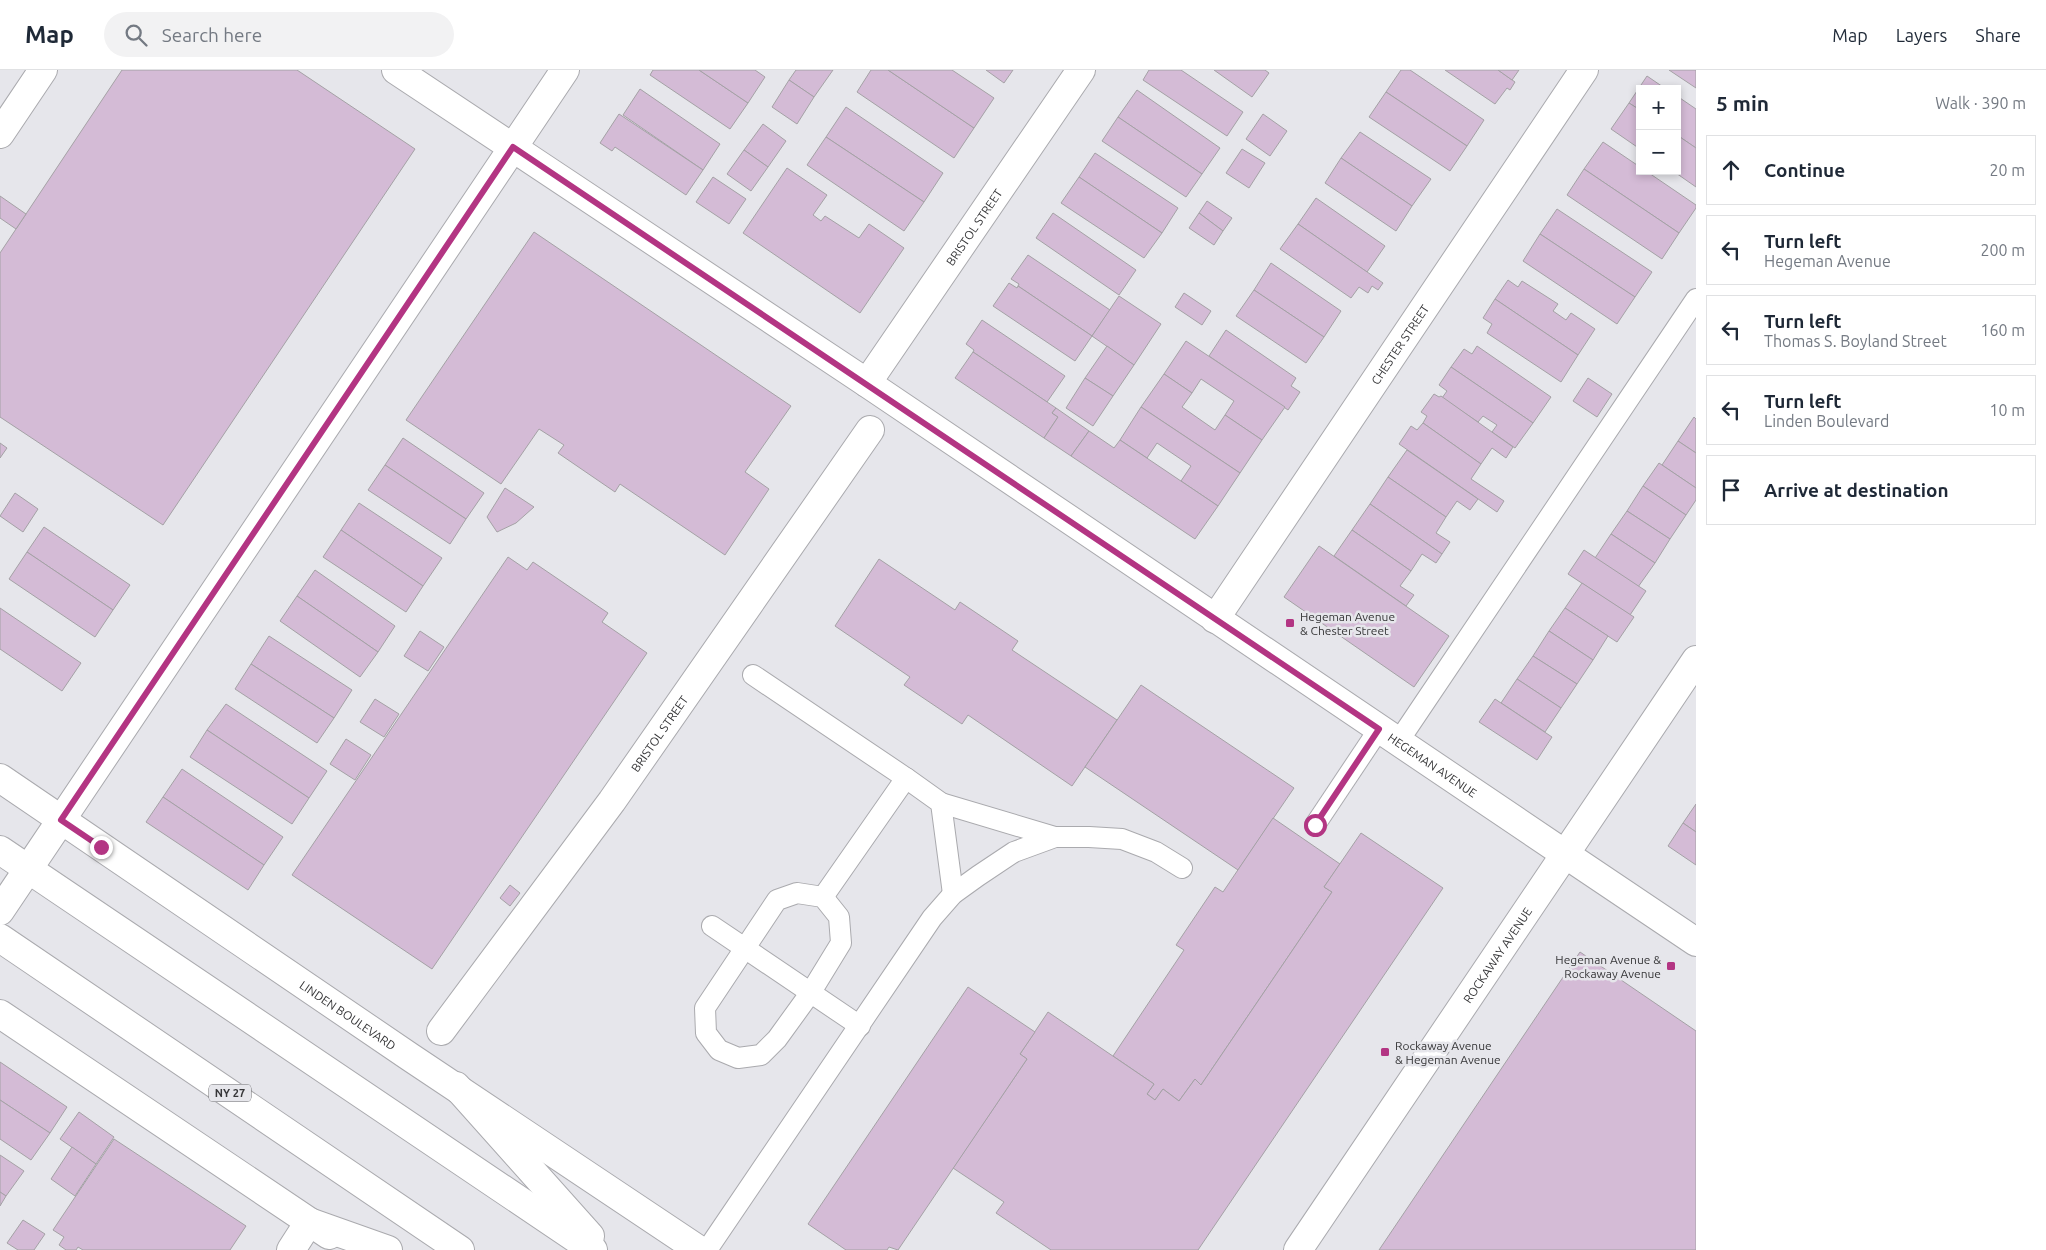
<!DOCTYPE html>
<html lang="en">
<head>
<meta charset="utf-8">
<style>
  body { margin:0; font-family:Ubuntu,sans-serif; background:#f2f2f3; color:#1f2937 }
  .controls { position:absolute; right:15px; top:15px; display:grid; overflow:hidden; border-radius:0px; box-shadow:0 2px 8px #0003 }
  .controls button { width:45px; height:45px; display:grid; place-items:center; padding:0; border:0; border-bottom:1px solid #e0e1e3; background:#fff; color:#1f2937; font:25px sans-serif }
  .stop { position:absolute; width:15px; height:15px; margin:-11px; border:4px solid #b33583; border-radius:50%; background:#fff }
  .stop.end { background:#b33583; border-color:#fff; box-shadow:0 1px 5px #0008 }
  .list { margin:0; padding:0; list-style:none }
  h2 { display:flex; justify-content:space-between; align-items:center; height:65px; margin:0; padding:0 20px; font-size:21px }
  h2 small { font-size:16px; font-weight:400; color:#747a83 }
  .list li { display:grid; grid-template-columns:32px 1fr auto; gap:15px; align-items:center; box-sizing:border-box; height:70px; margin:0 10px 10px; padding:0 10px; border:1px solid #e0e1e3; border-radius:0px }
  .list b { display:block; font-size:19px; white-space:nowrap }
  .list p { margin:0; font-size:16px; white-space:nowrap; color:#747a83 }
  .list em { font-size:16px; font-style:normal; color:#747a83 }
  .icon { flex:none; width:28px; height:28px; fill:none; stroke:currentColor; stroke-width:2; stroke-linecap:round; stroke-linejoin:round }
  .map { position:relative; flex:none; width:1696px; height:1180px; overflow:hidden }
  header { display:flex; align-items:center; gap:30px; box-sizing:border-box; height:70px; padding:0 25px; background:#fff; border-bottom:1px solid #e0e1e3 }
  header strong { font-size:24px }
  nav { display:flex; gap:28px; margin-inline-start:auto; font-size:18px }
  .search { width:350px; height:45px; background:#f2f2f3; display:flex; align-items:center; gap:12px; box-sizing:border-box; padding:0 18px; border-radius:28px; color:#747a83; font-size:19px }
  main { display:flex }
  aside { flex:1; background:#fff }
  .map>svg:first-child { display:block }
  .building { fill:#d4bbd6; stroke:#a4a1a5 }
  .lines { fill:none; stroke-linecap:round; stroke-linejoin:round }
  .service-casing { stroke:#aaaaae; stroke-width:22 }
  .pedestrian-casing { stroke:#aaaaae; stroke-width:30 }
  .minor-casing { stroke:#aaaaae; stroke-width:30 }
  .tertiary-casing { stroke:#aaaaae; stroke-width:30 }
  .trunk-casing { stroke:#aaaaae; stroke-width:30 }
  .service { stroke:#fff; stroke-width:20 }
  .pedestrian { stroke:#fff; stroke-width:28 }
  .minor { stroke:#fff; stroke-width:28 }
  .tertiary { stroke:#fff; stroke-width:28 }
  .trunk { stroke:#fff; stroke-width:28 }
  .route { stroke:#b33583; stroke-width:6 }
  .poi-dot { fill:#b33583; stroke:#e6e6eb; stroke-width:2 }
  .labels { text-anchor:middle; dominant-baseline:central; stroke-width:5; stroke-linejoin:round; paint-order:stroke }
  .shield { fill:#e6e6eb; stroke:#6c6c6e; stroke-width:1 }
  .shield-label { font-size:11px; font-weight:bold; fill:#373739 }
  .street-label { font-size:12px; fill:#373739; stroke:#e6e6eb }
  .poi-label { font-size:12px; fill:#373739; stroke:#e6e6eb; text-anchor:start }
</style>
</head>
<body>
<header>
<strong>Map</strong>
<div class="search"><svg class="icon" aria-label="search" viewBox="0 0 24 24"><circle cx="10" cy="10" r="6"/><path d="M15 15l6 6"/></svg>Search here</div>
<nav><a>Map</a><a>Layers</a><a>Share</a></nav>
</header>
<main>
<div class="map">
<svg width="1696" height="1180" viewBox="0 0 1696 1180">
  <rect width="100%" height="100%" fill="#e6e6eb"/>
  <g class="building">
    <path d="M 122,0 L 297,0 L 415,79 L 163,455 L 0,347 L 0,183 Z"/>
    <path d="M 653,0 L 699,0 L 748,33 L 730,59 L 650,5 Z"/>
    <path d="M 699,0 L 755,0 L 765,7 L 748,33 Z"/>
    <path d="M 796,0 L 833,0 L 814,27 L 789,10 Z"/>
    <path d="M 871,0 L 888,0 L 974,58 L 954,88 L 857,22 Z"/>
    <path d="M 888,0 L 952,0 L 994,28 L 974,58 Z"/>
    <path d="M 986,0 L 1013,0 L 1004,13 Z"/>
    <path d="M 1149,0 L 1181,0 L 1243,42 L 1227,66 L 1143,10 Z"/>
    <path d="M 1214,0 L 1265,0 L 1269,3 L 1252,27 Z"/>
    <path d="M 1401,0 L 1410,0 L 1484,50 L 1467,76 L 1386,22 Z"/>
    <path d="M 1445,0 L 1498,0 L 1515,12 L 1510,20 L 1507,18 L 1495,34 Z"/>
    <path d="M 1498,0 L 1519,0 L 1512,10 Z"/>
    <path d="M 1669,0 L 1696,0 L 1696,18 Z"/>
    <path d="M 1647,6 L 1666,19 L 1640,19 L 1640,40 L 1629,33 Z"/>
    <path d="M 789,10 L 814,27 L 797,54 L 772,37 Z"/>
    <path d="M 640,19 L 720,74 L 703,100 L 623,45 Z"/>
    <path d="M 1137,20 L 1220,78 L 1202,104 L 1118,47 Z"/>
    <path d="M 1386,22 L 1467,76 L 1450,101 L 1369,47 Z"/>
    <path d="M 1677,26 L 1696,39 L 1696,78 L 1677,65 Z"/>
    <path d="M 1629,33 L 1640,40 L 1640,79 L 1611,59 Z"/>
    <path d="M 846,37 L 943,103 L 924,132 L 826,67 Z"/>
    <path d="M 619,44 L 703,100 L 686,125 L 615,77 L 612,81 L 600,73 Z"/>
    <path d="M 1263,44 L 1287,61 L 1270,86 L 1246,69 Z"/>
    <path d="M 1118,47 L 1202,104 L 1186,127 L 1102,71 Z"/>
    <path d="M 763,54 L 786,71 L 768,97 L 744,80 Z"/>
    <path d="M 1360,62 L 1431,109 L 1412,136 L 1341,88 Z"/>
    <path d="M 1677,65 L 1696,78 L 1696,117 L 1673,101 L 1677,101 Z"/>
    <path d="M 826,67 L 924,132 L 904,161 L 807,95 Z"/>
    <path d="M 1603,72 L 1640,97 L 1640,101 L 1646,101 L 1696,135 L 1696,138 L 1679,163 L 1584,99 Z"/>
    <path d="M 1242,79 L 1265,93 L 1249,118 L 1226,103 Z"/>
    <path d="M 744,80 L 768,97 L 751,121 L 727,104 Z"/>
    <path d="M 1095,83 L 1178,138 L 1162,163 L 1079,107 Z"/>
    <path d="M 1341,88 L 1412,136 L 1396,161 L 1325,113 Z"/>
    <path d="M 787,98 L 827,125 L 813,145 L 821,151 L 825,146 L 859,168 L 869,154 L 904,178 L 860,243 L 743,163 Z"/>
    <path d="M 1584,99 L 1679,163 L 1662,189 L 1567,125 Z"/>
    <path d="M 713,107 L 746,129 L 729,154 L 696,132 Z"/>
    <path d="M 1079,107 L 1162,163 L 1144,188 L 1061,133 Z"/>
    <path d="M 0,126 L 26,144 L 16,159 L 0,148 Z"/>
    <path d="M 1316,128 L 1385,176 L 1367,202 L 1298,154 Z"/>
    <path d="M 1207,131 L 1232,148 L 1223,161 L 1199,143 Z"/>
    <path d="M 1557,139 L 1652,202 L 1635,227 L 1540,164 Z"/>
    <path d="M 1053,143 L 1136,200 L 1119,225 L 1036,168 Z"/>
    <path d="M 1199,143 L 1223,161 L 1214,175 L 1189,158 Z"/>
    <path d="M 1298,154 L 1383,213 L 1378,220 L 1372,216 L 1368,223 L 1359,217 L 1351,228 L 1280,179 Z"/>
    <path d="M 534,162 L 791,336 L 745,402 L 769,419 L 725,485 L 620,414 L 615,422 L 558,383 L 564,375 L 539,359 L 501,414 L 406,350 Z"/>
    <path d="M 1540,164 L 1635,227 L 1617,254 L 1523,191 Z"/>
    <path d="M 1028,185 L 1110,240 L 1092,266 L 1018,216 L 1019,214 L 1011,209 Z"/>
    <path d="M 1271,193 L 1341,241 L 1324,267 L 1254,220 Z"/>
    <path d="M 1508,210 L 1518,217 L 1522,211 L 1558,234 L 1553,241 L 1566,250 L 1571,243 L 1595,259 L 1578,285 L 1495,229 Z"/>
    <path d="M 1009,213 L 1017,218 L 1018,216 L 1092,266 L 1075,291 L 993,236 Z"/>
    <path d="M 1254,220 L 1324,267 L 1306,293 L 1236,246 Z"/>
    <path d="M 1184,223 L 1211,241 L 1202,255 L 1175,237 Z"/>
    <path d="M 1119,226 L 1161,254 L 1134,295 L 1092,266 Z"/>
    <path d="M 1495,229 L 1578,285 L 1561,312 L 1487,263 L 1492,254 L 1483,248 Z"/>
    <path d="M 982,250 L 1065,306 L 1047,332 L 973,282 L 974,280 L 966,274 Z"/>
    <path d="M 1226,260 L 1296,308 L 1291,316 L 1300,322 L 1288,340 L 1209,286 Z"/>
    <path d="M 1186,271 L 1285,337 L 1262,370 L 1225,345 L 1234,331 L 1201,309 L 1192,323 L 1164,304 Z"/>
    <path d="M 1107,276 L 1134,295 L 1113,326 L 1085,308 Z"/>
    <path d="M 1477,276 L 1551,327 L 1533,353 L 1451,297 L 1464,279 L 1472,284 Z"/>
    <path d="M 973,282 L 1056,338 L 1052,343 L 1058,347 L 1044,368 L 955,308 Z"/>
    <path d="M 1451,297 L 1533,353 L 1515,378 L 1492,362 L 1497,355 L 1483,346 L 1478,352 L 1442,328 L 1447,321 L 1439,315 Z"/>
    <path d="M 1164,304 L 1192,323 L 1182,337 L 1215,360 L 1225,345 L 1262,370 L 1240,403 L 1141,337 Z"/>
    <path d="M 1085,308 L 1113,326 L 1093,356 L 1066,338 Z"/>
    <path d="M 1588,308 L 1612,324 L 1597,347 L 1573,331 Z"/>
    <path d="M 1434,324 L 1439,327 L 1441,326 L 1513,377 L 1506,388 L 1492,378 L 1481,394 L 1423,353 L 1427,346 L 1421,342 Z"/>
    <path d="M 1141,337 L 1240,403 L 1218,436 L 1181,411 L 1191,396 L 1157,373 L 1147,388 L 1120,370 Z"/>
    <path d="M 1056,338 L 1089,361 L 1071,386 L 1044,368 L 1058,347 L 1052,343 Z"/>
    <path d="M 1694,347 L 1696,349 L 1696,383 L 1678,371 Z"/>
    <path d="M 1423,353 L 1481,394 L 1471,409 L 1504,431 L 1497,442 L 1399,374 L 1411,356 L 1417,360 Z"/>
    <path d="M 1089,361 L 1114,378 L 1120,370 L 1218,436 L 1195,469 L 1071,386 Z"/>
    <path d="M 403,368 L 484,423 L 466,449 L 385,395 Z"/>
    <path d="M 1678,371 L 1696,383 L 1696,418 L 1662,395 Z"/>
    <path d="M 0,373 L 7,378 L 0,388 Z"/>
    <path d="M 1407,380 L 1478,429 L 1470,440 L 1457,431 L 1446,447 L 1388,407 Z"/>
    <path d="M 1659,393 L 1696,418 L 1696,430 L 1686,445 L 1643,416 Z"/>
    <path d="M 385,395 L 466,449 L 450,474 L 368,420 Z"/>
    <path d="M 1388,407 L 1446,447 L 1436,463 L 1450,472 L 1442,484 L 1370,434 Z"/>
    <path d="M 1643,416 L 1686,445 L 1670,469 L 1627,441 Z"/>
    <path d="M 505,418 L 534,437 L 516,453 L 497,462 L 487,447 Z"/>
    <path d="M 15,423 L 38,439 L 23,462 L 0,446 Z"/>
    <path d="M 359,433 L 442,488 L 423,516 L 341,460 Z"/>
    <path d="M 1370,434 L 1442,484 L 1436,493 L 1422,484 L 1411,501 L 1352,460 Z"/>
    <path d="M 1627,441 L 1670,469 L 1655,493 L 1611,464 Z"/>
    <path d="M 44,457 L 130,515 L 113,540 L 27,482 Z"/>
    <path d="M 341,460 L 423,516 L 406,542 L 323,487 Z"/>
    <path d="M 1352,460 L 1411,501 L 1400,516 L 1414,525 L 1406,536 L 1334,486 Z"/>
    <path d="M 1611,464 L 1655,493 L 1638,517 L 1595,488 Z"/>
    <path d="M 1319,476 L 1449,566 L 1414,617 L 1284,527 Z"/>
    <path d="M 1584,480 L 1646,521 L 1630,545 L 1568,504 Z"/>
    <path d="M 27,482 L 113,540 L 95,567 L 9,509 Z"/>
    <path d="M 508,487 L 527,500 L 533,492 L 608,543 L 602,552 L 647,583 L 432,899 L 292,805 Z"/>
    <path d="M 879,489 L 955,540 L 960,532 L 1018,571 L 1012,580 L 1117,650 L 1072,716 L 968,645 L 962,654 L 904,615 L 910,607 L 835,556 Z"/>
    <path d="M 315,500 L 395,556 L 378,582 L 297,526 Z"/>
    <path d="M 1582,513 L 1634,547 L 1617,572 L 1565,538 Z"/>
    <path d="M 297,526 L 378,582 L 360,607 L 280,551 Z"/>
    <path d="M 0,538 L 81,593 L 62,621 L 0,579 Z"/>
    <path d="M 1565,538 L 1608,566 L 1593,590 L 1549,561 Z"/>
    <path d="M 420,561 L 444,577 L 428,601 L 404,586 Z"/>
    <path d="M 1549,561 L 1593,590 L 1577,614 L 1533,586 Z"/>
    <path d="M 269,566 L 352,620 L 334,648 L 251,594 Z"/>
    <path d="M 1533,586 L 1577,614 L 1561,638 L 1517,609 Z"/>
    <path d="M 251,594 L 334,648 L 317,673 L 235,619 Z"/>
    <path d="M 1517,609 L 1561,638 L 1545,662 L 1501,633 Z"/>
    <path d="M 1141,615 L 1294,718 L 1238,800 L 1085,697 Z"/>
    <path d="M 375,629 L 399,644 L 384,667 L 360,652 Z"/>
    <path d="M 1495,629 L 1552,667 L 1537,690 L 1479,652 Z"/>
    <path d="M 226,634 L 327,701 L 309,728 L 207,660 Z"/>
    <path d="M 207,660 L 309,728 L 292,754 L 190,687 Z"/>
    <path d="M 346,669 L 371,685 L 355,710 L 330,694 Z"/>
    <path d="M 182,699 L 283,767 L 264,795 L 163,727 Z"/>
    <path d="M 163,727 L 264,795 L 248,820 L 146,752 Z"/>
    <path d="M 1696,734 L 1696,762 L 1683,753 Z"/>
    <path d="M 1273,748 L 1340,794 L 1324,817 L 1332,822 L 1201,1015 L 1195,1009 L 1179,1031 L 1163,1019 L 1155,1030 L 1147,1024 L 1154,1014 L 1113,986 L 1184,880 L 1176,875 L 1215,817 L 1223,822 Z"/>
    <path d="M 1683,753 L 1696,762 L 1696,795 L 1668,776 Z"/>
    <path d="M 1361,763 L 1443,818 L 1198,1180 L 1051,1180 L 996,1143 L 1004,1132 L 953,1098 L 1027,989 L 1020,984 L 1048,942 L 1154,1014 L 1147,1024 L 1155,1030 L 1163,1019 L 1179,1031 L 1195,1009 L 1201,1015 L 1332,822 L 1324,817 Z"/>
    <path d="M 510,815 L 520,823 L 510,836 L 500,828 Z"/>
    <path d="M 1580,882 L 1696,961 L 1696,1180 L 1379,1180 Z"/>
    <path d="M 968,917 L 1035,962 L 1020,984 L 1027,989 L 898,1180 L 889,1177 L 887,1180 L 846,1180 L 808,1154 Z"/>
    <path d="M 0,992 L 67,1037 L 50,1063 L 0,1030 Z"/>
    <path d="M 0,1030 L 50,1063 L 31,1090 L 0,1069 Z"/>
    <path d="M 79,1042 L 114,1067 L 96,1094 L 60,1069 Z"/>
    <path d="M 114,1069 L 246,1156 L 230,1180 L 83,1180 L 78,1177 L 76,1180 L 66,1180 L 59,1175 L 64,1167 L 53,1160 Z"/>
    <path d="M 72,1077 L 96,1094 L 75,1126 L 51,1109 Z"/>
    <path d="M 0,1085 L 24,1101 L 6,1126 L 0,1122 Z"/>
    <path d="M 0,1122 L 6,1126 L 0,1136 Z"/>
    <path d="M 23,1150 L 45,1164 L 34,1180 L 18,1180 L 7,1173 Z"/>
  </g>
  <g class="lines">
    <defs>
      <g id="service">
        <path d="M 753,605 L 906,708 L 823,827"/>
        <path d="M 1398,672 L 1696,229"/>
        <path d="M 906,708 L 941,733 L 953,824"/>
        <path d="M 941,733 L 1055,767"/>
        <path d="M 1315,755 L 1379,659"/>
        <path d="M 797,823 L 823,827 L 839,847 L 841,873 L 811,922 L 777,969 L 761,985 L 738,988 L 719,980 L 706,963 L 705,938 L 777,830 Z"/>
        <path d="M 712,856 L 860,956"/>
        <path d="M 707,1180 L 932,848 L 953,824 L 978,806 L 1014,782 L 1055,767 L 1089,767 L 1122,769 L 1156,782 L 1182,798"/>
      </g>
      <g id="pedestrian">
        <path id="s1" d="M 441,961 L 612,731 L 870,360"/>
      </g>
      <g id="minor">
        <path id="s2" d="M 396,0 L 867,313 L 1565,784"/>
        <path d="M 0,64 L 43,0"/>
        <path id="s3" d="M 867,313 L 1081,0"/>
        <path id="s4" d="M 1215,549 L 1584,0"/>
        <path d="M 0,841 L 565,0"/>
        <path d="M 291,1180 L 309,1152"/>
      </g>
      <g id="tertiary">
        <path id="s5" d="M 0,708 L 410,987 L 699,1180"/>
        <path d="M 1565,784 L 1696,872"/>
        <path d="M 0,944 L 329,1165"/>
        <path id="s6" d="M 1298,1180 L 1696,590"/>
      </g>
      <g id="trunk">
        <path d="M 0,780 L 593,1180"/>
        <path d="M 0,868 L 460,1180"/>
        <path d="M 456,1016 L 590,1166"/>
        <path d="M 309,1152 L 388,1180"/>
      </g>
    </defs>
    <use href="#service" class="service-casing"/>
    <use href="#pedestrian" class="pedestrian-casing"/>
    <use href="#minor" class="minor-casing"/>
    <use href="#tertiary" class="tertiary-casing"/>
    <use href="#trunk" class="trunk-casing"/>
    <use href="#service" class="service"/>
    <use href="#pedestrian" class="pedestrian"/>
    <use href="#minor" class="minor"/>
    <use href="#tertiary" class="tertiary"/>
    <use href="#trunk" class="trunk"/>
  </g>
  <g class="lines">
    <path class="route" d="M 101,777 L 61,750 L 513,77 L 1379,659 L 1315,755"/>
  </g>
  <g class="poi-dot">
    <rect x="1285" y="548" width="10" height="10" rx="2.5"/>
    <rect x="1666" y="891" width="10" height="10" rx="2.5"/>
    <rect x="1380" y="977" width="10" height="10" rx="2.5"/>
  </g>
  <g class="labels">
    <rect class="shield" x="209" y="1014.5" width="42" height="17" rx="4"/>
    <g class="shield-label">
      <text x="230" y="1023">NY 27</text>
    </g>
    <g class="street-label">
      <text stroke="none"><textPath href="#s3" startOffset="189">BRISTOL STREET</textPath></text>
      <text stroke="none"><textPath href="#s4" startOffset="331">CHESTER STREET</textPath></text>
      <text stroke="none"><textPath href="#s1" startOffset="369">BRISTOL STREET</textPath></text>
      <text stroke="none"><textPath href="#s2" startOffset="1248">HEGEMAN AVENUE</textPath></text>
      <text stroke="none"><textPath href="#s6" startOffset="356">ROCKAWAY AVENUE</textPath></text>
      <text stroke="none"><textPath href="#s5" startOffset="421">LINDEN BOULEVARD</textPath></text>
    </g>
    <g class="poi-label">
      <text x="1300" y="546">Hegeman Avenue<tspan x="1300" dy="14">&amp; Chester Street</tspan></text>
      <text x="1661" y="889" text-anchor="end">Hegeman Avenue &amp;<tspan x="1661" dy="14">Rockaway Avenue</tspan></text>
      <text x="1395" y="975">Rockaway Avenue<tspan x="1395" dy="14">&amp; Hegeman Avenue</tspan></text>
    </g>
  </g>
</svg>
<div class="controls">
<button>+</button>
<button>−</button>
</div>
<div class="stop" style="left:1315px;top:755px"></div>
<div class="stop end" style="left:101px;top:777px"></div>
</div>
<aside>
<h2>5 min<small>Walk · 390 m</small></h2>
<ul class="list">
<li><svg class="icon" aria-label="ahead" viewBox="0 0 24 24"><path d="M12 20V5M6 11l6-6 6 6"/></svg><div><b>Continue</b></div><em>20 m</em></li>
<li><svg class="icon" aria-label="left" viewBox="0 0 24 24"><path d="M17 20v-9H6M10 6l-5 5 5 5"/></svg><div><b>Turn left</b><p>Hegeman Avenue</p></div><em>200 m</em></li>
<li><svg class="icon" aria-label="left" viewBox="0 0 24 24"><path d="M17 20v-9H6M10 6l-5 5 5 5"/></svg><div><b>Turn left</b><p>Thomas S. Boyland Street</p></div><em>160 m</em></li>
<li><svg class="icon" aria-label="left" viewBox="0 0 24 24"><path d="M17 20v-9H6M10 6l-5 5 5 5"/></svg><div><b>Turn left</b><p>Linden Boulevard</p></div><em>10 m</em></li>
<li><svg class="icon" aria-label="arrive" viewBox="0 0 24 24"><path d="M6 21V4h12l-3 4 3 4H6"/></svg><div><b>Arrive at destination</b></div></li>
</ul>
</aside>
</main>
</body>
</html>
